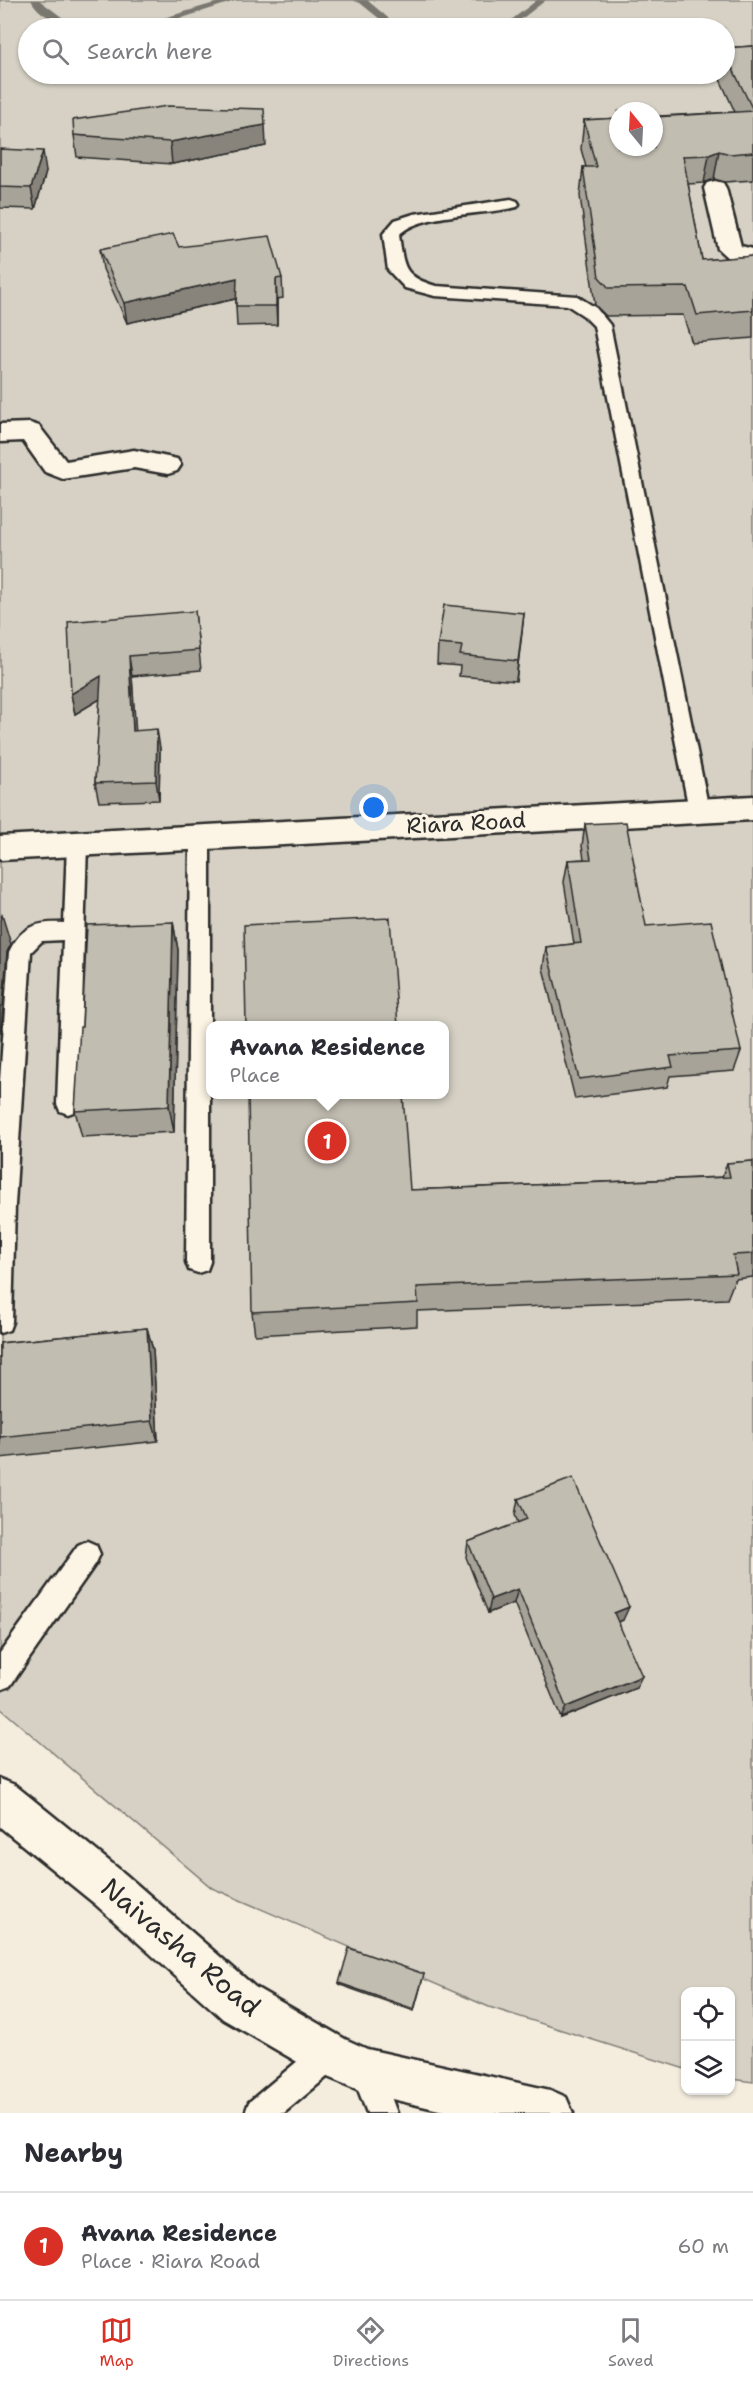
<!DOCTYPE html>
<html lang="en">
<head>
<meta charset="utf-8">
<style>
  body { margin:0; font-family:"Shantell Sans",sans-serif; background:#f2f2f3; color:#2b2b33 }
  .controls { position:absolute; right:18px; bottom:18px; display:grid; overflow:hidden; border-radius:12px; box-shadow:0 2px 4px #0004 }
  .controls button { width:54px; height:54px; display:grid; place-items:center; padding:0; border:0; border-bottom:2px solid #e1e1e2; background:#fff; color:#2b2b33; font:30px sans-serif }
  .compass { position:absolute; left:609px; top:102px; width:54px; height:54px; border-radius:50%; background:#fff; box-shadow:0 2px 4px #0004; rotate:342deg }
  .you { position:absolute; left:374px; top:808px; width:21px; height:21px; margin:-15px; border:4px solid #fff; border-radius:50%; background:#1a73e8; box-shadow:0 0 0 9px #1a73e833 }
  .badge { display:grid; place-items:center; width:39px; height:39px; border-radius:50%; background:#d93025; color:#fff; font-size:20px; font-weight:700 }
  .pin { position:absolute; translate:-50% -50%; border:3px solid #fff; box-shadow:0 2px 6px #0006 }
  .popup { position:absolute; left:206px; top:1021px; width:243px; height:78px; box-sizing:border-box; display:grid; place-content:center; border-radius:12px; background:#fff; filter:drop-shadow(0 2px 4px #0005); font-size:20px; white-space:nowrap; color:#7c7c81 }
  .popup b { font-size:22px; color:#2b2b33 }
  .popup::after { content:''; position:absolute; left:50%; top:100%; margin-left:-12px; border:12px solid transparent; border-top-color:#fff }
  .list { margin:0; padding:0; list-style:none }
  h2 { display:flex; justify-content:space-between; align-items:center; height:78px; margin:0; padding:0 24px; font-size:26px }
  h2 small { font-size:20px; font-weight:400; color:#7c7c81 }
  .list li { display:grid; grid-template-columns:39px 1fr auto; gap:18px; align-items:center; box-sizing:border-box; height:108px; padding:0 24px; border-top:2px solid #e1e1e2 }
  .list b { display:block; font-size:22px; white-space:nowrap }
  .list p { margin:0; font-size:20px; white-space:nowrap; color:#7c7c81 }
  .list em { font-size:20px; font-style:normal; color:#7c7c81 }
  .icon { flex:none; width:33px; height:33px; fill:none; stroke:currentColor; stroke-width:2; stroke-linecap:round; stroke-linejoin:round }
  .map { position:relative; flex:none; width:753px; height:2113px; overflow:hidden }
  .search { position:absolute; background:#fff; box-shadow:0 2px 4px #0004; left:18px; right:18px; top:18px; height:66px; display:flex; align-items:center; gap:15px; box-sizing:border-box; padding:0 21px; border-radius:33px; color:#7c7c81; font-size:22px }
  .sheet { height:186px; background:#fff }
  nav { display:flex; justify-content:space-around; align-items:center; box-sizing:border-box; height:84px; border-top:2px solid #e1e1e2; background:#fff; font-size:16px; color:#7c7c81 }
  nav a { display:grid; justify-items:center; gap:3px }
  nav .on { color:#d93025 }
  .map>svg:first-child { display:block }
  .green { fill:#d6d1c4; stroke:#807e78; stroke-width:1.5; fill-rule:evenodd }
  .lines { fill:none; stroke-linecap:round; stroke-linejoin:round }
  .stream { fill:#7a7771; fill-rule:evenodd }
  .lane-casing { stroke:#2b2b2b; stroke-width:5 }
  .street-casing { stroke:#2b2b2b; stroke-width:5 }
  .secondary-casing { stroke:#2b2b2b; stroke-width:5 }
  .lane { fill:#fcf5e5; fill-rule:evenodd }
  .street { fill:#fcf5e5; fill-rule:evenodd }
  .secondary { fill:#fcf5e5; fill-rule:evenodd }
  .wall { fill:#a7a398; stroke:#2b2b2b; stroke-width:1.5 }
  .shaded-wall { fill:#88847c; stroke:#2b2b2b; stroke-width:1.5 }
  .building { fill:#c2bdb1; stroke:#2b2b2b; stroke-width:1.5 }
  .labels { text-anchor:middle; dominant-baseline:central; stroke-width:6; stroke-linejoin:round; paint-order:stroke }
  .street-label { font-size:22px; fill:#2b2b2b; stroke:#fcf5e5 }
  .near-street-label { font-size:27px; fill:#2b2b2b; stroke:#fcf5e5 }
</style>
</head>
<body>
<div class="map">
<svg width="753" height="2113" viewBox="0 0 753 2113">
  <rect width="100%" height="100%" fill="#f4edde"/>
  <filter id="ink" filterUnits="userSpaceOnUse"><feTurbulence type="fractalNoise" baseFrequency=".0167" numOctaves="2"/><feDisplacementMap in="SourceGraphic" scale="12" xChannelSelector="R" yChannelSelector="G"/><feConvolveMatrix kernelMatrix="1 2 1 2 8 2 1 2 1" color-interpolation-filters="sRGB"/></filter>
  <g filter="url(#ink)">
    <path class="green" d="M 0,0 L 753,0 L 753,2082 L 731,2079 L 730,1992 L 686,1992 L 685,2069 L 489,2007 L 212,1888 L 0,1708 ZM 28,28 L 724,28 L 724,74 L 28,74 ZM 618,111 L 654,111 L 654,147 L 618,147 ZM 210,1026 L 444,1026 L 444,1094 L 210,1094 Z"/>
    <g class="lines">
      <g class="stream">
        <path d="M 31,0 L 39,0 L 67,21 L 96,28 C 74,30 42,21 31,0 Z"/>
        <path d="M 225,0 L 238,0 L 151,28 L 111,28 L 115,25 L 150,22 Z"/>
        <path d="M 352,0 L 367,0 L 400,28 L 391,28 L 360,3 Z"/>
        <path d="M 537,0 L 546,0 L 510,28 L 501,28 Z"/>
      </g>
      <defs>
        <g id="lane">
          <path d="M 511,199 L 517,201 L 519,204 L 517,207 C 486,215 419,213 399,235 C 404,267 402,276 436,286 L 577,296 L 596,308 L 610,325 L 709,810 L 706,816 L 699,818 L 692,816 L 689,810 L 594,326 L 584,316 L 567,305 L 435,296 L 405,288 L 388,270 L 383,234 L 395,220 L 414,214 Z"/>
          <path d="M 200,829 L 207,831 L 210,837 L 210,1262 L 207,1270 L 198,1273 L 189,1270 L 186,1262 L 190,837 L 193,831 Z"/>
          <path d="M 77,836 L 84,838 L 87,844 L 79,1104 L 76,1111 L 68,1114 L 60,1111 L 57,1104 L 63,940 L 42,941 L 31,952 L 15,1205 L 12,1322 L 9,1330 L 0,1333 L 0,1081 L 9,952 C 22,926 35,922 64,923 L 67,844 L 70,838 Z"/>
          <path d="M 87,1541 L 96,1545 L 100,1554 L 96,1563 L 10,1686 L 0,1690 L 0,1653 L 78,1545 Z"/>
          <path d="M 329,2040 L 340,2044 L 344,2055 L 340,2066 L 284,2113 L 245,2113 L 249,2102 L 318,2044 Z"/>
          <path d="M 366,2056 L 377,2060 L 397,2113 L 367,2113 L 351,2071 L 355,2060 Z"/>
        </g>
        <g id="street">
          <path d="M 715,181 L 723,183 L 726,188 L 741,246 L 753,249 L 753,263 L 729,259 L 718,249 L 704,188 L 707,183 Z"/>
          <path d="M 30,423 L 39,426 L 66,461 L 134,450 L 177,459 L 181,465 L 177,471 L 168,474 L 134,468 L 63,479 L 45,472 L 23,441 L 0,442 L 0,424 Z"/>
        </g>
        <g id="secondary">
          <path d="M 753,796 L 753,820 L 0,860 L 0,836 Z"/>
          <path d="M 0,1779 L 15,1785 L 125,1874 L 255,1987 L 345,2039 L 367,2049 L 550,2090 L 566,2097 L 573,2113 L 452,2113 L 366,2093 L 313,2071 L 223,2019 L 95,1904 L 0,1827 Z"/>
        </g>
      </defs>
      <use href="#lane" class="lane-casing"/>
      <use href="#street" class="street-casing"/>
      <use href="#secondary" class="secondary-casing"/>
      <use href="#lane" class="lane"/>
      <use href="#street" class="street"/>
      <use href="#secondary" class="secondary"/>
    </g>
    <g class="wall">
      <path d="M 753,46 L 753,180 L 725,182 L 714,179 L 704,183 L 688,184 L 702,260 L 753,256 L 753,338 L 692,343 L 683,315 L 606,316 L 595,305 L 580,196 L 583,167 L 586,167 L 581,149 L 584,120 L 735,112 L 719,77 L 719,74 L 724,74 L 724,48 Z"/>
      <path d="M 74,135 L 266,146 L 172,164 L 77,157 Z"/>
      <path d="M 0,149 L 46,172 L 35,209 L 0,208 Z"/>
      <path d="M 179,247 L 282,278 L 283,298 L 277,299 L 277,325 L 237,326 L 236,306 L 236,299 L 127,323 L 103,269 L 100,249 Z"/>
      <path d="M 195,611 L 201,670 L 132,676 L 135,731 L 160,748 L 159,800 L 99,802 L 95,783 L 100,699 L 75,714 L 71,694 Z"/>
      <path d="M 524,613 L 516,681 L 459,676 L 460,666 L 437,664 L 438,644 Z"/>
      <path d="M 585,824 L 646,926 L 741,1051 L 734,1071 L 670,1076 L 667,1087 L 575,1099 L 543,968 L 546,947 L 574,944 L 564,882 L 568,860 L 584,859 L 582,846 Z"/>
      <path d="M 173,922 L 178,950 L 174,1132 L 82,1137 L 75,1111 L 82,1027 Z"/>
      <path d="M 753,1161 L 753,1277 L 735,1279 L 727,1299 L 417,1311 L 417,1326 L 255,1335 L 252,1312 L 410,1190 L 722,1177 L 727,1163 Z"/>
      <path d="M 147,1328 L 153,1350 L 158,1441 L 0,1458 L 0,1343 Z"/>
      <path d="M 518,1499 L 623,1620 L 619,1622 L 636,1688 L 561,1718 L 514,1603 L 488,1613 L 466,1557 L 468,1542 L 518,1523 L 515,1515 Z"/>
      <path d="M 424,1974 L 414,2011 L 340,1985 L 339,1983 Z"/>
    </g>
    <g class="shaded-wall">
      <path d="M 265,125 L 266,146 L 172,164 L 170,142 Z"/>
      <path d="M 43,151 L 46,172 L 35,209 L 31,188 Z"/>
      <path d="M 719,151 L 714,179 L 704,183 L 709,155 Z"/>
      <path d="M 237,278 L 239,298 L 127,323 L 124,303 Z"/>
      <path d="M 276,279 L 277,299 L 277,325 L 276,306 Z"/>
      <path d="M 524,613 L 522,633 L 516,681 L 518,661 Z"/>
      <path d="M 129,656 L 132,676 L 137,750 L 133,731 Z"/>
      <path d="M 101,676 L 105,696 L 75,714 L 71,694 Z"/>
      <path d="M 157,729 L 160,748 L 159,800 L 156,781 Z"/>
      <path d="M 2,915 L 11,944 L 7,952 L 1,1033 L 0,1030 L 0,920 Z"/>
      <path d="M 173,922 L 178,950 L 174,1132 L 169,1106 Z"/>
      <path d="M 147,1328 L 153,1350 L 158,1441 L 152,1421 Z"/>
      <path d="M 518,1589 L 514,1603 L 488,1613 L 491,1599 Z"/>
      <path d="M 629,1607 L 623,1620 L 609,1626 L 614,1613 Z"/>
      <path d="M 642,1676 L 636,1688 L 561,1718 L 566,1707 Z"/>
    </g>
    <g class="building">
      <path d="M 753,46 L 753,110 L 724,51 L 724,48 Z"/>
      <path d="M 168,106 L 264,109 L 265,125 L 170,142 L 74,135 L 73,120 Z"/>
      <path d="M 753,111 L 753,152 L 730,154 L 719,151 L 709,155 L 683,156 L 702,260 L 753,256 L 753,310 L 697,315 L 688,287 L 609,288 L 599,277 L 583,167 L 596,167 L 584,120 L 618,118 L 618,147 L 654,147 L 654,117 Z"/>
      <path d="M 0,149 L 43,151 L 31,188 L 0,187 Z"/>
      <path d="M 173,234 L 179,247 L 270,236 L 282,278 L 276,279 L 276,306 L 236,306 L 237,278 L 124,303 L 100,249 Z"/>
      <path d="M 444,605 L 524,613 L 518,661 L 460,655 L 462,646 L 438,644 Z"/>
      <path d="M 195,611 L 199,650 L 129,656 L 133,731 L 157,729 L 156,781 L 95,783 L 101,676 L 71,694 L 68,622 Z"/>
      <path d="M 626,822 L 646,926 L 711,921 L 741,1051 L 670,1056 L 673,1067 L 579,1079 L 546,947 L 581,943 L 568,860 L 591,859 L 585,824 Z"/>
      <path d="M 390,918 L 398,1026 L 246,1026 L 244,925 Z"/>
      <path d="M 173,922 L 169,1106 L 75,1111 L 80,1027 L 82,1027 L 87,925 Z"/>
      <path d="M 248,1095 L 403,1095 L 410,1190 L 730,1177 L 727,1163 L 753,1161 L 753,1254 L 733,1255 L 737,1274 L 417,1287 L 418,1303 L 252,1312 Z"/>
      <path d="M 147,1328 L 152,1421 L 0,1437 L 0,1343 Z"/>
      <path d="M 573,1478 L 629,1607 L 614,1613 L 642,1676 L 566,1707 L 518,1589 L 491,1599 L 468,1542 L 527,1519 L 518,1499 Z"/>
      <path d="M 349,1948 L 424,1974 L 414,2009 L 339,1983 Z"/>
    </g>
  </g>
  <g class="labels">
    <g class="street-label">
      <text transform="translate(466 823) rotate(-3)">Riara Road</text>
    </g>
    <g class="near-street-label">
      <text transform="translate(181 1947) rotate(40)">Naivasha Road</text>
    </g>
  </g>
</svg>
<div class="controls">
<button><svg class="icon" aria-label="locate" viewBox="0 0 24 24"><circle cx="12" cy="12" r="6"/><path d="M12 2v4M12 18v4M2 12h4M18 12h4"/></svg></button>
<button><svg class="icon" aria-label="layers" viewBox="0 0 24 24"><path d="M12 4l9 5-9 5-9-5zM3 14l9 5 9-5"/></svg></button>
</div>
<svg class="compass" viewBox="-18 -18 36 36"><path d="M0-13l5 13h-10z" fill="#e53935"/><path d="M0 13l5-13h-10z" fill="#7c7c81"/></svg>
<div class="you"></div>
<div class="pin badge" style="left:327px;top:1141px">1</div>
<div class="popup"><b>Avana Residence</b>Place</div>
<div class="search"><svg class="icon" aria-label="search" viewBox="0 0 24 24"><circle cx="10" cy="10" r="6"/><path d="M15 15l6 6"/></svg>Search here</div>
</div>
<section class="sheet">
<h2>Nearby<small></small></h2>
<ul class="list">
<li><span class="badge">1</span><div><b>Avana Residence</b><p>Place · Riara Road</p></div><em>60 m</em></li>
</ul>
</section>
<nav>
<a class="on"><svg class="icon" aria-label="map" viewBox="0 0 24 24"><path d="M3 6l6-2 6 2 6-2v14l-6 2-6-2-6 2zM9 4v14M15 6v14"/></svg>Map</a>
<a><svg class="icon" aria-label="directions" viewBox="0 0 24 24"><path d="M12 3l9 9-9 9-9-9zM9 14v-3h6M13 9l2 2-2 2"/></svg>Directions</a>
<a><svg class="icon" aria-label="saved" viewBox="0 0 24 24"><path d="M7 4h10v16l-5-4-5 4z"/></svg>Saved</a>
</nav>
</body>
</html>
